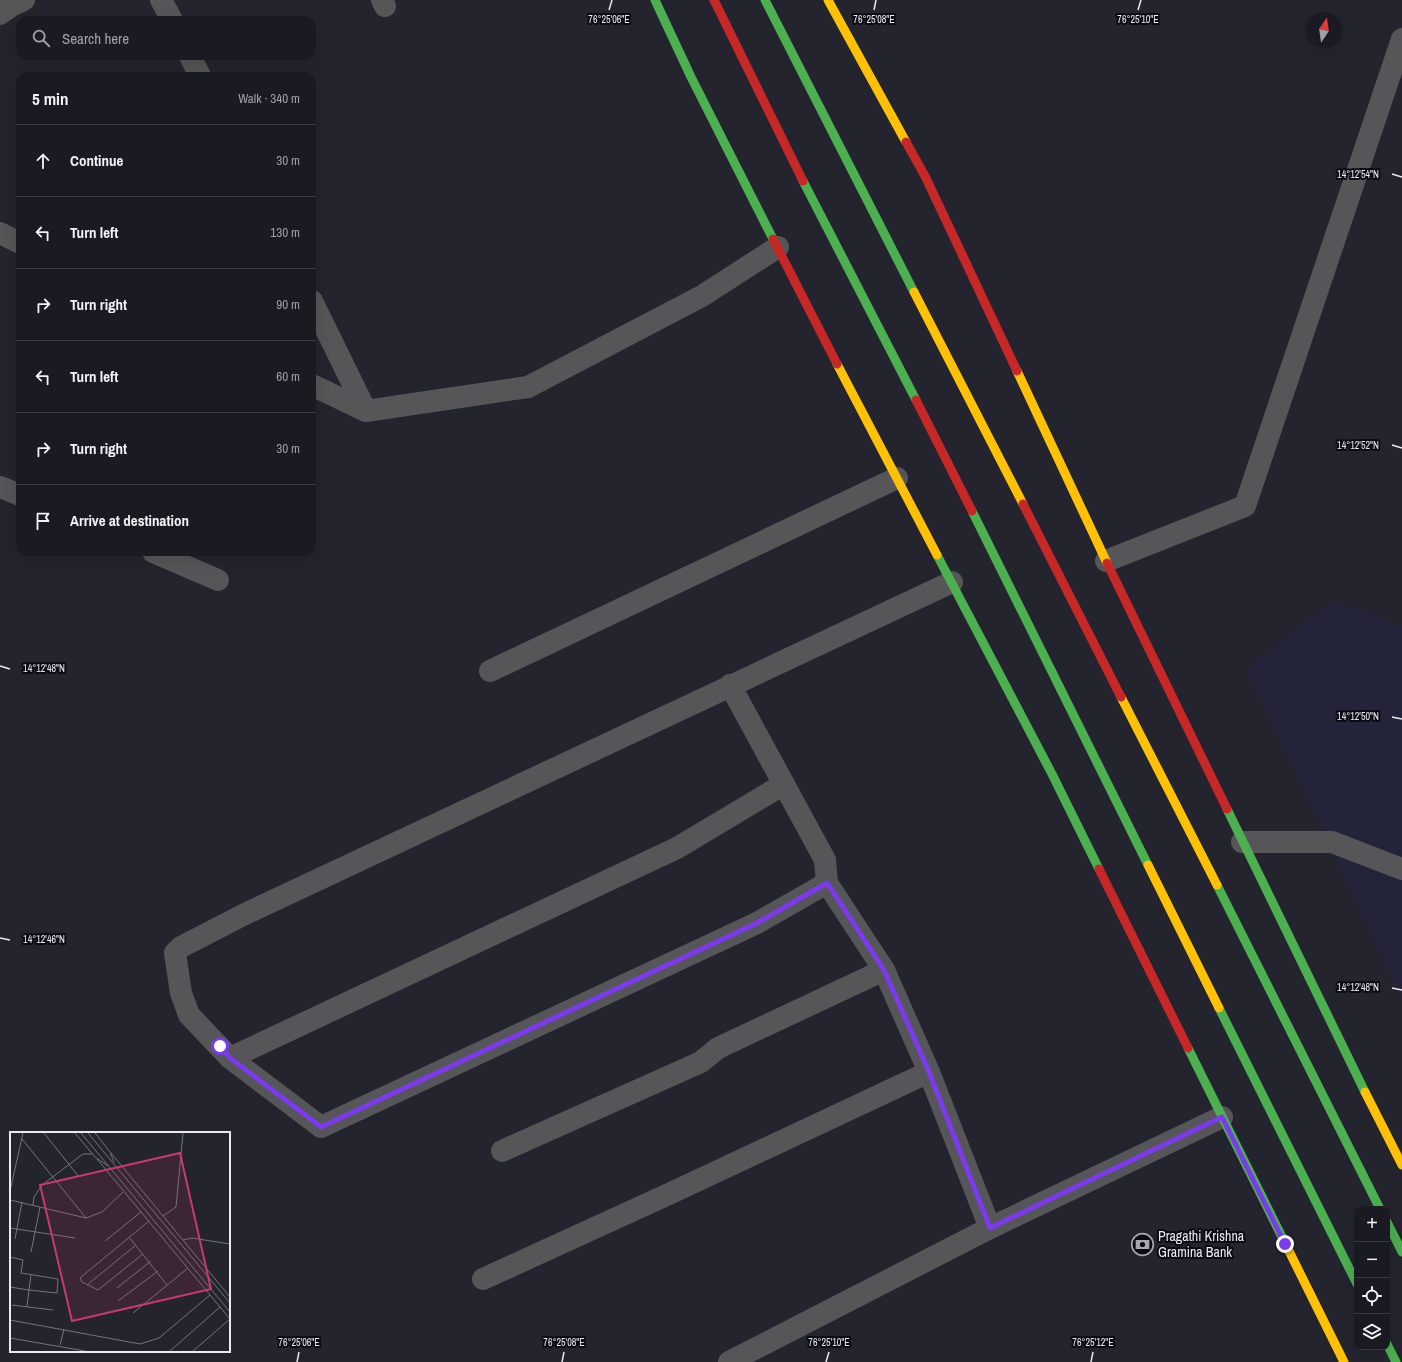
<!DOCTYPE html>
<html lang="en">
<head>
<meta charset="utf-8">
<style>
  body { margin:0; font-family:"Archivo Narrow",sans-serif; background:#23242a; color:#f1f3f6 }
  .controls { position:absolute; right:12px; bottom:12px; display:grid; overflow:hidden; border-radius:8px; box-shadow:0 4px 16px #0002 }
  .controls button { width:36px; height:36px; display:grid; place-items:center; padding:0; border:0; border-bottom:1px solid #383940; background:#1a1b22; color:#f1f3f6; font:20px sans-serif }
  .compass { position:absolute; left:1306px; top:12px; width:36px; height:36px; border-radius:50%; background:#1a1b22; box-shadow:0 4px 16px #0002; rotate:13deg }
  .stop { position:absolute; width:12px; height:12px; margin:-9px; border:3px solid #7c3aed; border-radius:50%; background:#fff }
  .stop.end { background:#7c3aed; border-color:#fff; box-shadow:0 1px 4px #0008 }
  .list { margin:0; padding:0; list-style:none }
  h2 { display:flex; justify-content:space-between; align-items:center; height:52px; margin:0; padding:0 16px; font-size:17px }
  h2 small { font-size:13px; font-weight:400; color:#9fa1a5 }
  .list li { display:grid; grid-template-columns:26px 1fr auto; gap:12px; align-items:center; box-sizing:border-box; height:72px; padding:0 16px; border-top:1px solid #383940 }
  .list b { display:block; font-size:15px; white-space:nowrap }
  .list em { font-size:13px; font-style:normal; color:#9fa1a5 }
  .icon { flex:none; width:22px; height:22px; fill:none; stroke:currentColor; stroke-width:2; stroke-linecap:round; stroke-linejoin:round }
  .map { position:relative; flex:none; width:1402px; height:1362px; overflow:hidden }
  .search { position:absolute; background:#1a1b22; box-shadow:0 4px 16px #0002; left:16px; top:16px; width:300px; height:44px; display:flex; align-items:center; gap:10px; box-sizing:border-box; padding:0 14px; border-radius:12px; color:#9fa1a5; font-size:15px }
  .panel { position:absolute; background:#1a1b22; box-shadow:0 4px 16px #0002; left:16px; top:72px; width:300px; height:484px; border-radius:12px }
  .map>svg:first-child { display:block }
  .built { fill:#232439 }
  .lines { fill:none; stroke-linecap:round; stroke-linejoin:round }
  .street { stroke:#565558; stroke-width:22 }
  .fast { stroke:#4caf50; stroke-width:9 }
  .slow { stroke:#ffc107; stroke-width:9 }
  .jam { stroke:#c62828; stroke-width:9 }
  .route { stroke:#7c3aed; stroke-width:5 }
  .ticks { fill:none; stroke:#e9eaf6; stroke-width:1.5 }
  .labels { text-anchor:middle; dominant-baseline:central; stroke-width:4; stroke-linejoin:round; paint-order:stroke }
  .poi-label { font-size:14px; fill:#e9eaf6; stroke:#0a0b12; text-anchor:start }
  .inset-road { fill:none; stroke:#72737d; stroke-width:1 }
  .view { fill:#c83872; fill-opacity:0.15; stroke:#c83872; stroke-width:2 }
  .inset-edge { fill:none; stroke:#e9eaf6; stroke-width:2 }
  .ticks-label { font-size:10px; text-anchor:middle; fill:#e9eaf6; stroke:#0a0b12; stroke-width:4; stroke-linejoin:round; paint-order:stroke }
</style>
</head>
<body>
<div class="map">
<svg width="1402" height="1362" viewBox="0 0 1402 1362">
  <rect width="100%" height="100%" fill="#23242d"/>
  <path class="built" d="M 1332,600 L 1402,626 L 1402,999 L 1246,669 Z"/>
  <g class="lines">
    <g class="street">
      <path d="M 161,0 L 172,20"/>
      <path d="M 382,0 L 385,6"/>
      <path d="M 0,14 L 13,5 L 24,0"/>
      <path d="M 190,56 L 200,76"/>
      <path d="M 0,233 L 20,243"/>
      <path d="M 312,301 L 366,411 L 312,385"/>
      <path d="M 366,411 L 528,387 L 702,296 L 778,247"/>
      <path d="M 0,487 L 20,495"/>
      <path d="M 153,552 L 218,580"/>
      <path d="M 1106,561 L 1245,506 L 1402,39"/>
      <path d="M 490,671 L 897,478"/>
      <path d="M 730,685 L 825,860 L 827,883 L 884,970 L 929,1072 L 990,1228"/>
      <path d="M 1242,842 L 1332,842 L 1402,869"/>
      <path d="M 827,883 L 757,923 L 321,1127 L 230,1058 L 189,1015 L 181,993 L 175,953 L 181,947 L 245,914 L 952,582"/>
      <path d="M 230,1058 L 677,848 L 784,784"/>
      <path d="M 502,1151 L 701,1062 L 718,1048 L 884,970"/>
      <path d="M 483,1279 L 671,1193 L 929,1072"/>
      <path d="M 729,1362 L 990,1228 L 1222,1117"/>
    </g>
    <g class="fast">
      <path d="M 655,0 L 691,77 L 773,239"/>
      <path d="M 765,0 L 914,292"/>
      <path d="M 803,181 L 916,400"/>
      <path d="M 972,511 L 1148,865"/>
      <path d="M 937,555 L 1052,774 L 1099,869"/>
      <path d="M 1227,809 L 1365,1092"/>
      <path d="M 1217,885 L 1380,1209"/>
      <path d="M 1219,1008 L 1357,1284"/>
      <path d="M 1188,1048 L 1289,1251"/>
      <path d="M 1387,1222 L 1402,1252"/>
      <path d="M 1387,1344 L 1396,1362"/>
    </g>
    <g class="slow">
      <path d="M 828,0 L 906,142"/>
      <path d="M 914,292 L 1023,504"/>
      <path d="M 837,364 L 937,555"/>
      <path d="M 1017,371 L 1107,563"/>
      <path d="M 1121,697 L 1217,885"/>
      <path d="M 1148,865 L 1219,1008"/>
      <path d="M 1365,1092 L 1402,1165"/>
      <path d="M 1289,1251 L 1344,1362"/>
    </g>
    <g class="jam">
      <path d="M 714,0 L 803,181"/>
      <path d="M 906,142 L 925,176 L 1017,371"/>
      <path d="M 773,239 L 837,364"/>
      <path d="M 916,400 L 972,511"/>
      <path d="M 1023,504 L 1121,697"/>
      <path d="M 1107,563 L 1227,809"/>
      <path d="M 1099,869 L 1188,1048"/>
    </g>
  </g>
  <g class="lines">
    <path class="route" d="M 220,1046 L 230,1058 L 321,1127 L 757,923 L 827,883 L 884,970 L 929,1072 L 990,1228 L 1222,1117 L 1285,1244"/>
  </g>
  <path class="ticks" d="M 609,10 L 612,0M 874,10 L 876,0M 1138,10 L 1141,0M 1392,174 L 1402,177M 1392,445 L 1402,448M 0,666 L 10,669M 1392,717 L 1402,719M 0,938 L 10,940M 1392,988 L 1402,990M 297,1362 L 299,1352M 562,1362 L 564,1352M 826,1362 L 829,1352M 1091,1362 L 1093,1352"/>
  <defs>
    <symbol id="bank-ring" viewBox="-11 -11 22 22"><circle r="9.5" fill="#0a0b12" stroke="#a4a5b0" stroke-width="1.5"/><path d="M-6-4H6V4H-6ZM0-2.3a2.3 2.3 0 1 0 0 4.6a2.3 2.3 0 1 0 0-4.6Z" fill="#a4a5b0"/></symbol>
  </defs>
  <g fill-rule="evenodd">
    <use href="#bank-ring" x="1130" y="1232" width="25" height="25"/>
  </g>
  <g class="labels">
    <g class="poi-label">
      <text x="1158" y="1236">Pragathi Krishna<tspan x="1158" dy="16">Gramina Bank</tspan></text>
    </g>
  </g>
  <g transform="translate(10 1132)">
    <rect width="220" height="220" fill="#23242d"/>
    <path class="inset-road" d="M 34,1 L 69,45M 65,1 L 85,25 L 98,34M 71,1 L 220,180M 78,1 L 220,171M 85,1 L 100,20 L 104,30M 101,21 L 220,165M 87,27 L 220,187M 0,59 L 13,1M 0,68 L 76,86 L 12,7M 23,73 L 24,65 L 32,53 L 73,22 L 82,22M 153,84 L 166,75 L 173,1M 76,86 L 92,80 L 113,60M 0,96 L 65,106M 119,105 L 157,153M 5,107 L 12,70M 173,108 L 182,106 L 220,112M 95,109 L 131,80M 21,120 L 30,75M 133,122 L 88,158 L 72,150 L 70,146 L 139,89M 0,125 L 13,128 L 11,141 L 48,147 L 47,161 L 19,158 L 21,143M 77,153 L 126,113M 0,155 L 19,158 L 17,174M 107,156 L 141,129M 108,169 L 148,139M 2,173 L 43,178M 123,181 L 178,136M 0,188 L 130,212 L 149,206 L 200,163M 0,206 L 75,219M 50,213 L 54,197M 160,219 L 210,175M 183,219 L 220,187"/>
    <path class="view" d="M 170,21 L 201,157 L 62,189 L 30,53 Z"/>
    <rect width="220" height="220" class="inset-edge"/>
  </g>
  <g class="ticks-label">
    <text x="609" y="23">76°25'06"E</text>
    <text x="874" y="23">76°25'08"E</text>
    <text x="1138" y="23">76°25'10"E</text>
    <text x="1358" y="178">14°12'54"N</text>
    <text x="1358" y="449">14°12'52"N</text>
    <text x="44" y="672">14°12'48"N</text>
    <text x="1358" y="720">14°12'50"N</text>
    <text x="44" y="943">14°12'46"N</text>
    <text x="1358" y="991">14°12'48"N</text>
    <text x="299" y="1346">76°25'06"E</text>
    <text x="564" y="1346">76°25'08"E</text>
    <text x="829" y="1346">76°25'10"E</text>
    <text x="1093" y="1346">76°25'12"E</text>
  </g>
</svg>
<div class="controls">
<button>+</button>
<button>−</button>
<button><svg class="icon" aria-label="locate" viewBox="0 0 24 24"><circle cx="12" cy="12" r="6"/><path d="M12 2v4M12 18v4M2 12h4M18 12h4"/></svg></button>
<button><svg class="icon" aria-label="layers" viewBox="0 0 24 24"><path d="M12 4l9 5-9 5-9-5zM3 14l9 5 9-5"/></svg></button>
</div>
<svg class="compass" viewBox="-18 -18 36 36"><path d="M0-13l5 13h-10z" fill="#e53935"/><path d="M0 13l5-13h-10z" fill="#9fa1a5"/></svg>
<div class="stop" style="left:220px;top:1046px"></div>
<div class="stop end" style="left:1285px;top:1244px"></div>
<div class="search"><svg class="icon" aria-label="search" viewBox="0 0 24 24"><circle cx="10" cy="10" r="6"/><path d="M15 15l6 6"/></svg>Search here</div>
<section class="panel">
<h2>5 min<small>Walk · 340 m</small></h2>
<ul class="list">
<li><svg class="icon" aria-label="ahead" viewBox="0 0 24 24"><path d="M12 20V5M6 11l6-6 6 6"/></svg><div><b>Continue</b></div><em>30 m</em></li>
<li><svg class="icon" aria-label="left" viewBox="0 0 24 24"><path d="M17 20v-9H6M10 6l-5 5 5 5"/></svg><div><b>Turn left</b></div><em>130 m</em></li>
<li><svg class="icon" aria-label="right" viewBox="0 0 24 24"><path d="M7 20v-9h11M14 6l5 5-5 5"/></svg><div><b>Turn right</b></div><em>90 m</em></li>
<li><svg class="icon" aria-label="left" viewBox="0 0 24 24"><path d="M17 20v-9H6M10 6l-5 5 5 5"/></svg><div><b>Turn left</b></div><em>60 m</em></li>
<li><svg class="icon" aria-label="right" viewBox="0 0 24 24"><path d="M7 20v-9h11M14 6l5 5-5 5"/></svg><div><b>Turn right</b></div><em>30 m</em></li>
<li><svg class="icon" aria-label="arrive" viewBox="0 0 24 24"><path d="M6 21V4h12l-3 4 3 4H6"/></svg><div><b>Arrive at destination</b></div></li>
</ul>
</section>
</div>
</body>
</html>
